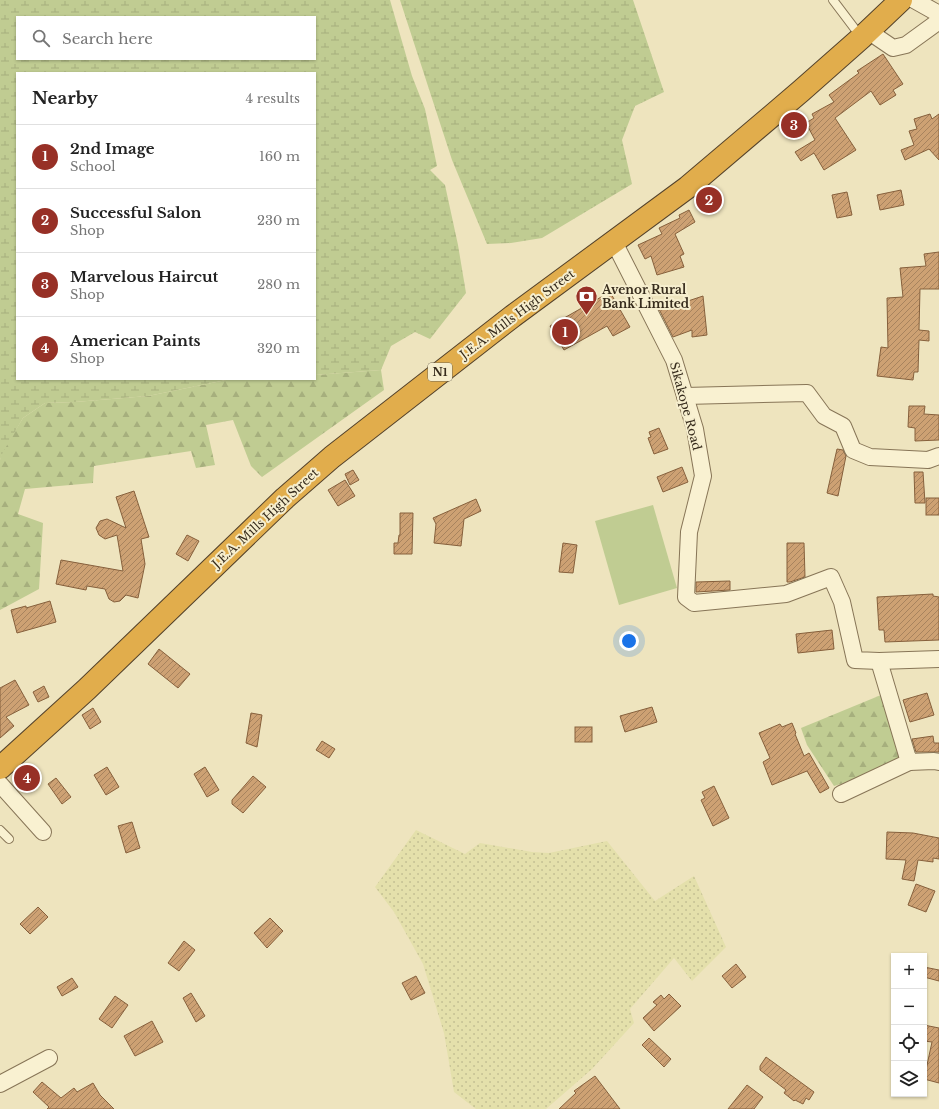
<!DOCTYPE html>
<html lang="en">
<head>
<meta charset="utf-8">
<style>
  body { margin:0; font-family:"Libre Baskerville",serif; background:#f6f6f6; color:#222 }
  .controls { position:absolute; right:12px; bottom:12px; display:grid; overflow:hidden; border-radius:0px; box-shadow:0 1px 3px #0004 }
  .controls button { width:36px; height:36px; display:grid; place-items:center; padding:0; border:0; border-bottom:1px solid #e0e0e0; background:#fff; color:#222; font:20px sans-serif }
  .you { position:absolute; left:629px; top:641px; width:14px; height:14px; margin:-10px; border:3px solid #fff; border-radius:50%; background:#1a73e8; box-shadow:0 0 0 6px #1a73e833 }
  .badge { display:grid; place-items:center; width:26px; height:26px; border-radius:50%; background:#973026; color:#fff; font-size:13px; font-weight:700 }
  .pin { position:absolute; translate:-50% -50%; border:2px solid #fff; box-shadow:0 1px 4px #0006 }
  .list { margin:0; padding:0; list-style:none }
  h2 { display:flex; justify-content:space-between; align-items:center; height:52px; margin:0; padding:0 16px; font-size:17px }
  h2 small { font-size:13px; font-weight:400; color:#767676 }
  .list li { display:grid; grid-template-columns:26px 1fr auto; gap:12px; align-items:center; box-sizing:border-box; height:64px; padding:0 16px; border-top:1px solid #e0e0e0 }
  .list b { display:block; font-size:15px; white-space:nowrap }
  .list p { margin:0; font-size:13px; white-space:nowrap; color:#767676 }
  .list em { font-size:13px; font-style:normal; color:#767676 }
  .icon { flex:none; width:22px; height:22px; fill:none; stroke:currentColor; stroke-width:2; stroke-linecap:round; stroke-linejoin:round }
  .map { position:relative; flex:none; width:939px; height:1109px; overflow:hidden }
  .search { position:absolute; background:#fff; box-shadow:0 1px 3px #0004; left:16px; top:16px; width:300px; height:44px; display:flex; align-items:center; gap:10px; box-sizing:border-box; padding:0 14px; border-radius:0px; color:#767676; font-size:15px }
  .panel { position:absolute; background:#fff; box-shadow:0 1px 3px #0004; left:16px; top:72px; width:300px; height:308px; border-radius:0px }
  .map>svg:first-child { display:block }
  .farmland { fill:url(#farmland-dots) }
  .green { fill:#c0cc92 }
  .forest { fill:url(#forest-firs) }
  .wetland { fill:url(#wetland-marsh); fill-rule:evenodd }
  .building { fill:url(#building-hatch); stroke:#86603c }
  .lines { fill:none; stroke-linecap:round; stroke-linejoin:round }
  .lane-casing { stroke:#877557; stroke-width:10 }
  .street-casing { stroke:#877557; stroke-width:18 }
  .highway-casing { stroke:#54422b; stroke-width:24 }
  .lane { stroke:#f9f1d1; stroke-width:8 }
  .street { stroke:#f9f1d1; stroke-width:16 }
  .highway { stroke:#e1ad4c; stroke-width:22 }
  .labels { text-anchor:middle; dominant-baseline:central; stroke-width:4; stroke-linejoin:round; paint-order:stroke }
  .shield { fill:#f6eece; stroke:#706651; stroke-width:1 }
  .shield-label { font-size:11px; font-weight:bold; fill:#362b1c }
  .poi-label { font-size:12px; font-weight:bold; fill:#362b1c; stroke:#f6eece; text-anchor:start }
  .street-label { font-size:12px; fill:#362b1c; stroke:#f6eece }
</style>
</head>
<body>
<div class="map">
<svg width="939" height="1109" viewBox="0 0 939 1109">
  <defs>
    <pattern id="farmland-dots" width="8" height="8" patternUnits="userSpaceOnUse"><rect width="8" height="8" fill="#e4e0ab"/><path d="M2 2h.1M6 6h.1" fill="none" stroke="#c4c093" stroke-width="1.8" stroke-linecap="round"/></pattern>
    <pattern id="forest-firs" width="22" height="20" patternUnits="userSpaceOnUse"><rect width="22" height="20" fill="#c0cc92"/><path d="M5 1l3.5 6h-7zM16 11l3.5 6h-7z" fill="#a6af7d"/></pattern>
    <pattern id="wetland-marsh" width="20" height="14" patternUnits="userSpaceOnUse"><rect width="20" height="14" fill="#c0cc92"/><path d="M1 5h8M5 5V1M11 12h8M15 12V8" fill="none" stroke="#a6af7d"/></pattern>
    <pattern id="building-hatch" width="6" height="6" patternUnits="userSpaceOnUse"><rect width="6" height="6" fill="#cda173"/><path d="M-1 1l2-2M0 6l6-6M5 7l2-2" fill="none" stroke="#a7835e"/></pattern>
  </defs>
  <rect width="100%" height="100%" fill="#eee4be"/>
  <path class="farmland" d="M 416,830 L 465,854 L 480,843 L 532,852 L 549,853 L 607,841 L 655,901 L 694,876 L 726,947 L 692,981 L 674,958 L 630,1009 L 634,1023 L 592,1069 L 546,1109 L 476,1109 L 454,1092 L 444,1033 L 423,964 L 394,912 L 375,887 Z"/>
  <path class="green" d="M 653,505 L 677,588 L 619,605 L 595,521 Z"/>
  <g class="forest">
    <path d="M 381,370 L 384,390 L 262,477 L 251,466 L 233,420 L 206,425 L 215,465 L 196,468 L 191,451 L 94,466 L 93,483 L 25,489 L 18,514 L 43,523 L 39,589 L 0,610 L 0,460 L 2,452 L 23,418 L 45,403 L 75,402 L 148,396 L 231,379 L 315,379 L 315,375 Z"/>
    <path d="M 881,695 L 904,756 L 872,775 L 834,786 L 807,745 L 801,728 Z"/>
  </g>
  <g class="wetland">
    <path d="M 0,0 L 390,0 L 412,76 L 425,109 L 437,166 L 430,170 L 445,185 L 458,245 L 466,293 L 430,339 L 415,332 L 391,346 L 381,370 L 315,375 L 315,73 L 17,73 L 17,379 L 231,379 L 148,396 L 75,402 L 45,403 L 23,418 L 3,452 L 0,460 ZM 17,17 L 315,17 L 315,59 L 17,59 Z"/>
    <path d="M 400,0 L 633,0 L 664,92 L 635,106 L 622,140 L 632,184 L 542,238 L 511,243 L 487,244 L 452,160 Z"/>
  </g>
  <g class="building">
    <path d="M 883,54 L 903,84 L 893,90 L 896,95 L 880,105 L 871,91 L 835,118 L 856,150 L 824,170 L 814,153 L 801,161 L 795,152 L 815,140 L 806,123 L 814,118 L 812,114 L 834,102 L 829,95 L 859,73 L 857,71 Z"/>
    <path d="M 930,114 L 932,119 L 939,114 L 939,160 L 929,149 L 905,160 L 901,150 L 914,145 L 909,131 L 917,129 L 914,119 Z"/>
    <path d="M 901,190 L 904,205 L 880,210 L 877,195 Z"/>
    <path d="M 847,192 L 852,215 L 837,218 L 832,195 Z"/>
    <path d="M 689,210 L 695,222 L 675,234 L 684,254 L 680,256 L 684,267 L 657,275 L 651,256 L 645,259 L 638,245 L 662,234 L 659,228 L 680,218 L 679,215 Z"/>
    <path d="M 939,252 L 939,289 L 920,289 L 919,330 L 929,331 L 929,341 L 919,340 L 918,372 L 914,372 L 913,380 L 877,376 L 881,347 L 888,348 L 887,298 L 903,297 L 900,268 L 926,266 L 924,254 Z"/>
    <path d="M 610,292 L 630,327 L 613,336 L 607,326 L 564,350 L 550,326 Z"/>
    <path d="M 703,296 L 707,335 L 692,337 L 692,330 L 673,337 L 659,309 L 675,303 L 676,305 Z"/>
    <path d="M 909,406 L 925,406 L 924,414 L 939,415 L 939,440 L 915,441 L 915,428 L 908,427 Z"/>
    <path d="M 659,428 L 668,449 L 654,454 L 648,438 L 651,437 L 649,432 Z"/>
    <path d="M 837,449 L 843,450 L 846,456 L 838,496 L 827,493 Z"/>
    <path d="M 682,467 L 688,482 L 663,492 L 657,477 Z"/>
    <path d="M 353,470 L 359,480 L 350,485 L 345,474 Z"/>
    <path d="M 914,472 L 923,472 L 925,503 L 915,503 Z"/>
    <path d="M 345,480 L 355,496 L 338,506 L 328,490 Z"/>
    <path d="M 134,491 L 149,537 L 141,539 L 145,564 L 138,598 L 126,595 L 120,601 L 114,602 L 109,599 L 105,589 L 87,586 L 86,590 L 56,584 L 61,560 L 123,571 L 117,535 L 105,539 L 99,535 L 96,528 L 100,521 L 107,519 L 126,528 L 116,497 Z"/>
    <rect x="926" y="498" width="13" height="17"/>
    <path d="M 476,499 L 481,511 L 464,519 L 461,546 L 434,543 L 436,524 L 433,518 Z"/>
    <path d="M 400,513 L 413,513 L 412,554 L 394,554 L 394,543 L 398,543 L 399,535 L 400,535 Z"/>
    <path d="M 187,535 L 199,541 L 188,561 L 176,554 Z"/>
    <path d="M 563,543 L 577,545 L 573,573 L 559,572 Z"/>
    <path d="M 787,543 L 804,543 L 805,577 L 790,582 L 787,582 Z"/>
    <path d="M 730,581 L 730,590 L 696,592 L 696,582 Z"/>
    <path d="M 933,594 L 933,596 L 939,597 L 939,640 L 885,642 L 884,630 L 879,630 L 877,597 Z"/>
    <path d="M 50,601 L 56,622 L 17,633 L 11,610 L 26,606 L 26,608 Z"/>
    <path d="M 832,630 L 834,649 L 798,653 L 796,634 Z"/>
    <path d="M 159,649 L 190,674 L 178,688 L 148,664 Z"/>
    <path d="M 15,680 L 29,705 L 6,717 L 14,726 L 0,738 L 0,688 Z"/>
    <path d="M 44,686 L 49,697 L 38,702 L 33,692 Z"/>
    <path d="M 927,693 L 934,715 L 910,722 L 903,700 Z"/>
    <path d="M 652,707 L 657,722 L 625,732 L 620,716 Z"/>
    <path d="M 93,708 L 101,722 L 90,729 L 82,715 Z"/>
    <path d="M 251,713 L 262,715 L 257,747 L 246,743 Z"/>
    <path d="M 792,723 L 796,733 L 795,734 L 804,756 L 809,753 L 829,788 L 820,793 L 807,771 L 772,785 L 763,762 L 770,758 L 759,733 L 780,724 L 782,727 Z"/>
    <rect x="575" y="727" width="17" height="15"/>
    <path d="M 933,736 L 934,743 L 939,743 L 939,752 L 916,752 L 912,739 Z"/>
    <path d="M 322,741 L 335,749 L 329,758 L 316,750 Z"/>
    <path d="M 107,767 L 119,787 L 106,795 L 94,775 Z"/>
    <path d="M 205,767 L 219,790 L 207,797 L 194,774 Z"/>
    <path d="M 253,776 L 266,787 L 243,813 L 232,804 L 232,800 Z"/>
    <path d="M 56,778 L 71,797 L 62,804 L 48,784 Z"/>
    <path d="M 714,786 L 729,818 L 713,826 L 701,800 L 705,798 L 702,792 Z"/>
    <path d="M 132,822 L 140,848 L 126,853 L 118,826 Z"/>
    <path d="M 887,832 L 913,833 L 939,838 L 939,859 L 933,858 L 933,862 L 918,860 L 914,881 L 902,879 L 906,860 L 886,859 Z"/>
    <path d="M 916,884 L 935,891 L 926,912 L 908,905 Z"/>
    <path d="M 38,907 L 48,917 L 30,934 L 20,924 Z"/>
    <path d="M 270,918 L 283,931 L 267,948 L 254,933 Z"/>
    <path d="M 184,941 L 195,950 L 179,971 L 168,963 Z"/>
    <path d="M 736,964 L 746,977 L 732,988 L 722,976 Z"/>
    <path d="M 924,967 L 939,970 L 939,981 L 924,977 Z"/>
    <path d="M 416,976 L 425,993 L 411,1000 L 402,983 Z"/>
    <path d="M 72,978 L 78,987 L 62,996 L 57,987 Z"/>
    <path d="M 191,993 L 205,1016 L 196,1022 L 183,998 Z"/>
    <path d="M 669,994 L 681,1006 L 654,1031 L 643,1018 L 657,1005 L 653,1002 L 661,995 L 664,999 Z"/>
    <path d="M 115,996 L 128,1005 L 112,1028 L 99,1019 Z"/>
    <path d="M 152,1021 L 163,1042 L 135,1056 L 124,1036 Z"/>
    <path d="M 924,1025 L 939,1028 L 939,1083 L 924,1079 L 932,1042 L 924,1041 Z"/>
    <path d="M 649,1038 L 671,1059 L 664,1067 L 642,1045 Z"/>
    <path d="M 766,1057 L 814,1092 L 809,1100 L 806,1098 L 803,1104 L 795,1100 L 794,1101 L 784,1093 L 786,1090 L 760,1070 L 760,1066 Z"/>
    <path d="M 595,1076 L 620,1109 L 559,1109 L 576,1093 L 574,1091 Z"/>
    <path d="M 42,1082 L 61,1098 L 74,1088 L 77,1092 L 93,1083 L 100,1095 L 114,1109 L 47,1109 L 49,1107 L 33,1092 Z"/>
    <path d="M 747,1085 L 763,1097 L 754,1109 L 728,1109 Z"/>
  </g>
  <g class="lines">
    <defs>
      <g id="lane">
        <path d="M 833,0 L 861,37"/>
        <path d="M 0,830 L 9,839"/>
      </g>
      <g id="street">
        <path d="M 914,0 L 939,14"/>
        <path d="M 868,31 L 893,48 L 906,45 L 939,21"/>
        <path d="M 614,242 L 674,360 L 695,429 L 703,476 L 689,532 L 686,597 L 694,603 L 786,594 L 831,577 L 842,602 L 855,660 L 879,661 L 939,659"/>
        <path d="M 685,396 L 807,393 L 824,416 L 843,426 L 853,450 L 870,457 L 928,460 L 939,456"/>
        <path d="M 879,661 L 909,762 L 934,761 L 939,762"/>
        <path d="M 0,784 L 43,832"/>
        <path d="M 841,794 L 909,762"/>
        <path d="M 0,1084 L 49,1058"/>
      </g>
      <path id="highway" d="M 0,768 L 87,689 L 285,498 L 332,457 L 513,316 L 688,187 L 801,91 L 861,38 L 901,0"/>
    </defs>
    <use href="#lane" class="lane-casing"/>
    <use href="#street" class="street-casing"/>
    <use href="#highway" class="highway-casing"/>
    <use href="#lane" class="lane"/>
    <use href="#street" class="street"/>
    <use href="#highway" class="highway"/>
  </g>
  <defs>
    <symbol id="bank-pin" viewBox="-11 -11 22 30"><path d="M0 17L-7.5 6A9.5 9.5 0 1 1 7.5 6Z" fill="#973026" stroke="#f6eece"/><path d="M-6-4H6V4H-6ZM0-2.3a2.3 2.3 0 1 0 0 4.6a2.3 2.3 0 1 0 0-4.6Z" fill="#fff"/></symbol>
  </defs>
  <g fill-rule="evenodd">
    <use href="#bank-pin" x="574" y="284" width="25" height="34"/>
  </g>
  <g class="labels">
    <rect class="shield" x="428" y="363" width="24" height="18" rx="3"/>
    <g class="shield-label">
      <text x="440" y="372">N1</text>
    </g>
    <g class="poi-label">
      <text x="602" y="289">Avenor Rural<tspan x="602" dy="14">Bank Limited</tspan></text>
    </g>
    <g class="street-label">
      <text transform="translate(517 314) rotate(-37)">J.E.A. Mills High Street</text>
      <text transform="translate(686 406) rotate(75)">Sikakope Road</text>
      <text transform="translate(265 518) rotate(-43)">J.E.A. Mills High Street</text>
    </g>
  </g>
</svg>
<div class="controls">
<button>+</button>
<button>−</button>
<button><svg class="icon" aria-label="locate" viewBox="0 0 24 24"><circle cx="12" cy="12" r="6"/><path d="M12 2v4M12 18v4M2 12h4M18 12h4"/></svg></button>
<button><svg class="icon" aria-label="layers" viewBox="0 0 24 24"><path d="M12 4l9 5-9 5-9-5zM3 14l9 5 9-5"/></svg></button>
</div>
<div class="you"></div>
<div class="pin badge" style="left:565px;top:332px">1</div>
<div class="pin badge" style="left:709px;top:200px">2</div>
<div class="pin badge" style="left:794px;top:125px">3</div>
<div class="pin badge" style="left:27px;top:778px">4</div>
<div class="search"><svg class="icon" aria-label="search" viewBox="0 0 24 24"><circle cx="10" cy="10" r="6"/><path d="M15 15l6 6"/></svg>Search here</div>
<section class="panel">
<h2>Nearby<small>4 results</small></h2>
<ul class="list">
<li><span class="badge">1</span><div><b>2nd Image</b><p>School</p></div><em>160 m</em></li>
<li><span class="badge">2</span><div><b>Successful Salon</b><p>Shop</p></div><em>230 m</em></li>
<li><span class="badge">3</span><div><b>Marvelous Haircut</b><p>Shop</p></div><em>280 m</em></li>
<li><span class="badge">4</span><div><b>American Paints</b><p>Shop</p></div><em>320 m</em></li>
</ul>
</section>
</div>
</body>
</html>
